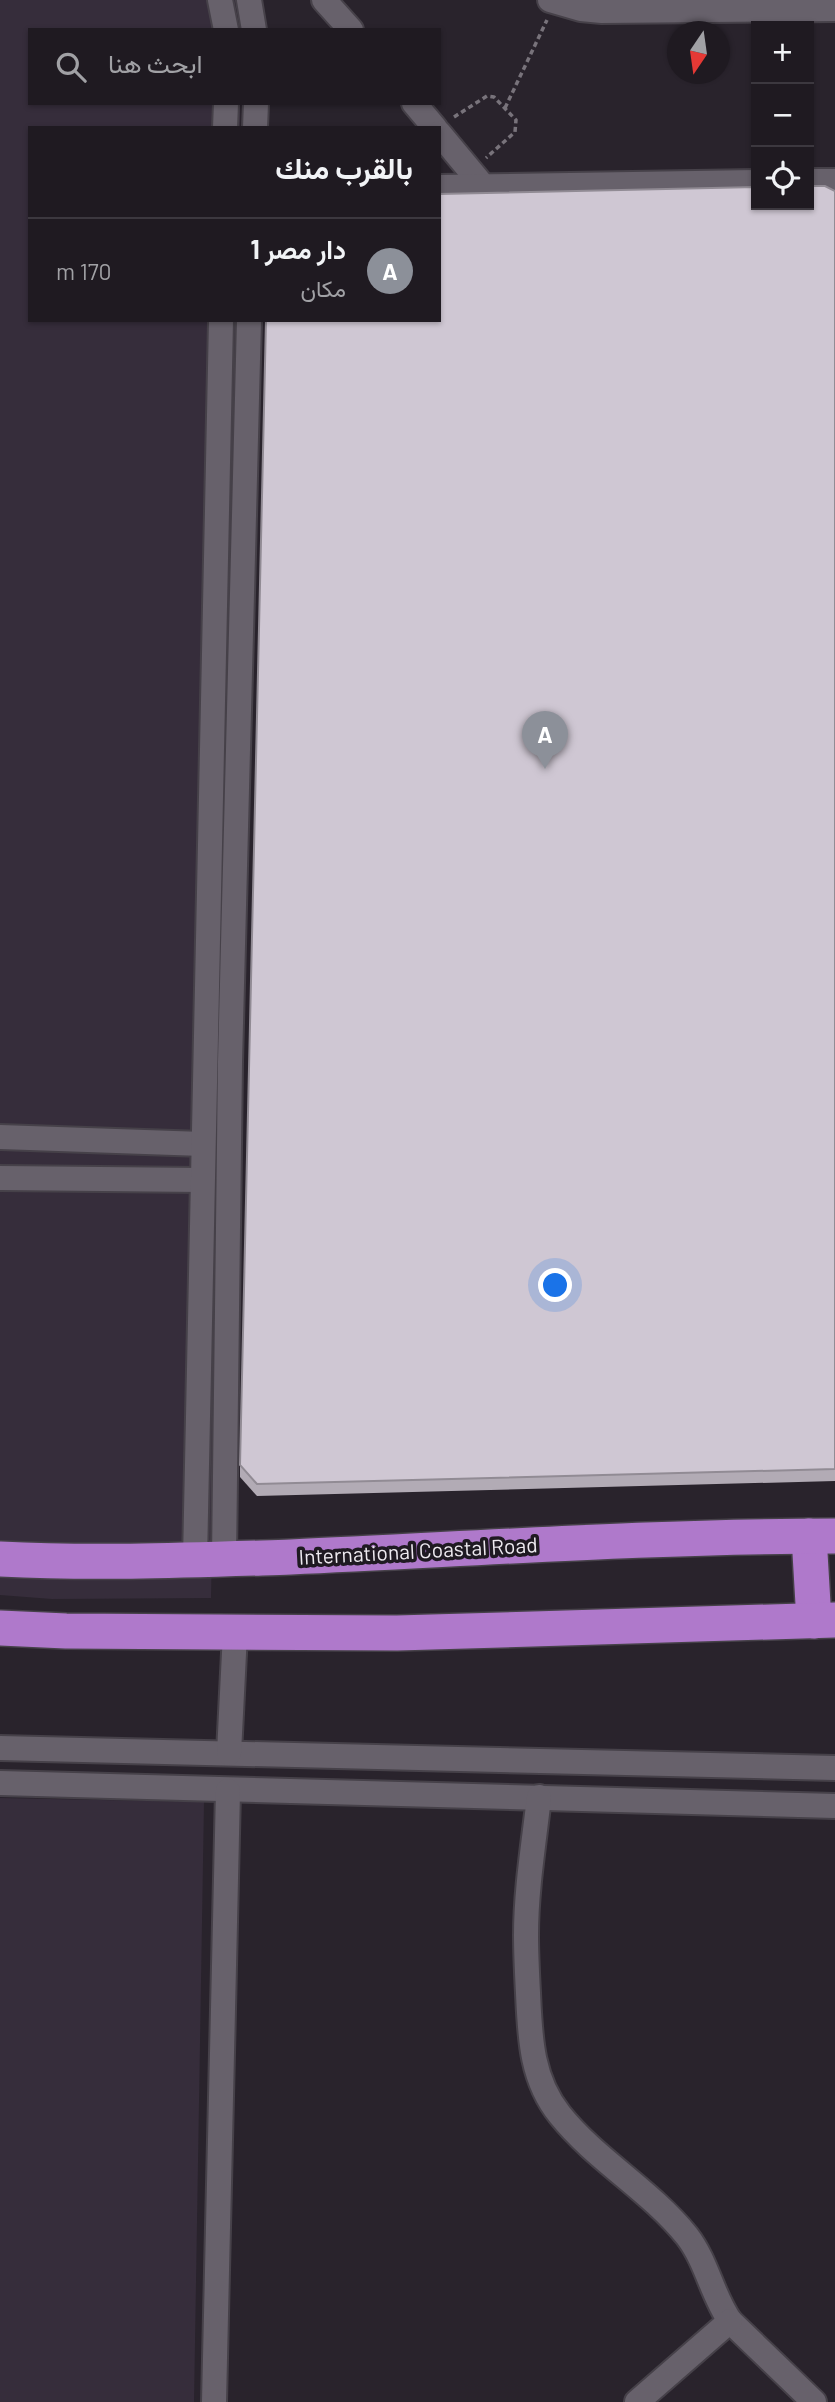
<!DOCTYPE html>
<html lang="ar">
<head>
<meta charset="utf-8">
<style>
  body { margin:0; font-family:Barlow,Vazirmatn,sans-serif; background:#2c272e; color:#f1f3f6; direction:rtl }
  .controls { position:absolute; right:21px; top:21px; display:grid; overflow:hidden; border-radius:0px; box-shadow:0 2px 5px #0004 }
  .controls button { width:63px; height:63px; display:grid; place-items:center; padding:0; border:0; border-bottom:2px solid #3c383f; background:#1f1a21; color:#f1f3f6; font:35px sans-serif }
  .compass { position:absolute; left:667px; top:21px; width:63px; height:63px; border-radius:50%; background:#1f1a21; box-shadow:0 2px 5px #0004; rotate:193deg }
  .you { position:absolute; left:556px; top:1286px; width:24px; height:24px; margin:-18px; border:5px solid #fff; border-radius:50%; background:#1a73e8; box-shadow:0 0 0 10px #1a73e833 }
  .badge { display:grid; place-items:center; width:46px; height:46px; border-radius:50%; background:#8c9099; color:#fff; font-size:23px; font-weight:700 }
  .pin { position:absolute; translate:-50% -58px; filter:drop-shadow(0 2px 4px #0008) }
  .pin::after { content:''; position:absolute; top:37px; width:24px; height:21px; background:inherit; clip-path:polygon(0 0,100% 0,50% 100%) }
  .list { margin:0; padding:0; list-style:none }
  h2 { display:flex; justify-content:space-between; align-items:center; height:91px; margin:0; padding:0 28px; font-size:30px }
  h2 small { font-size:23px; font-weight:400; color:#a1a1a5 }
  .list li { display:grid; grid-template-columns:46px 1fr auto; gap:21px; align-items:center; box-sizing:border-box; height:105px; padding:0 28px; border-top:2px solid #3c383f }
  .list b { display:block; font-size:26px; white-space:nowrap }
  .list p { margin:0; font-size:23px; white-space:nowrap; color:#a1a1a5 }
  .list em { font-size:23px; font-style:normal; color:#a1a1a5 }
  .icon { flex:none; width:38px; height:38px; fill:none; stroke:currentColor; stroke-width:2; stroke-linecap:round; stroke-linejoin:round }
  .map { position:relative; flex:none; width:835px; height:2402px; overflow:hidden; direction:ltr }
  .search { position:absolute; background:#1f1a21; box-shadow:0 2px 5px #0004; left:28px; top:28px; width:413px; height:77px; display:flex; align-items:center; gap:18px; box-sizing:border-box; padding:0 24px; border-radius:0px; color:#a1a1a5; font-size:26px }
  .panel { position:absolute; background:#1f1a21; box-shadow:0 2px 5px #0004; left:28px; top:126px; width:413px; height:196px; border-radius:0px; direction:rtl }
  .map>svg:first-child { display:block }
  .built { fill:#362d3b }
  .lines { fill:none; stroke-linecap:round; stroke-linejoin:round }
  .minor-casing { stroke:#464149; stroke-width:28 }
  .highway-casing { stroke:#464149; stroke-width:38 }
  .path { stroke:#78737b; stroke-width:3.5; stroke-dasharray:5 3.5; stroke-linecap:butt }
  .minor { stroke:#67616b; stroke-width:24 }
  .highway { stroke:#af79cb; stroke-width:35 }
  .wall { fill:#b2abb5 }
  .building { fill:#cfc7d3; stroke:#918b94; stroke-width:2 }
  .labels { text-anchor:middle; dominant-baseline:central; stroke-width:7; stroke-linejoin:round; paint-order:stroke }
  .street-label { font-size:21px; fill:#eeeaf0; stroke:#1f1a22 }
</style>
</head>
<body>
<div class="map">
<svg width="835" height="2402" viewBox="0 0 835 2402">
  <rect width="100%" height="100%" fill="#29232c"/>
  <g class="built">
    <path d="M 0,0 L 235,0 L 238,25 L 239,30 L 30,30 L 30,103 L 240,103 L 240,128 L 30,128 L 30,320 L 237,320 L 211,1598 L 52,1599 L 0,1595 Z"/>
    <path d="M 0,1798 L 204,1802 L 194,2402 L 0,2402 Z"/>
  </g>
  <g class="lines">
    <defs>
      <g id="minor">
        <path d="M 220,0 L 226,30"/>
        <path d="M 249,0 L 254,30"/>
        <path d="M 324,0 L 351,30"/>
        <path d="M 550,0 L 581,9 L 602,11 L 835,9"/>
        <path d="M 414,103 L 435,128"/>
        <path d="M 225,128 L 226,103"/>
        <path d="M 255,128 L 256,103"/>
        <path d="M 439,133 L 483,186"/>
        <path d="M 809,181 L 835,181"/>
        <path d="M 439,187 L 756,182"/>
        <path d="M 0,1137 L 203,1144"/>
        <path d="M 0,1178 L 202,1180"/>
        <path d="M 224,1559 L 230,1062 L 249,320"/>
        <path d="M 195,1560 L 221,320"/>
        <path d="M 0,1748 L 835,1768"/>
        <path d="M 229,1753 L 235,1633"/>
        <path d="M 0,1783 L 835,1806"/>
        <path d="M 539,1797 C 534,1842 526,1889 526,1935 C 526,1954 527,1974 528,1993 C 530,2037 531,2079 560,2115 C 596,2160 650,2190 687,2236 C 707,2262 712,2295 730,2321 L 814,2402"/>
        <path d="M 214,2402 L 228,1791"/>
        <path d="M 637,2402 L 730,2321"/>
      </g>
      <g id="highway">
        <path d="M 809,1536 L 814,1621"/>
        <path d="M 0,1559 C 97,1564 194,1560 291,1557 C 472,1549 653,1536 835,1536"/>
        <path d="M 0,1628 L 66,1631 L 397,1633 L 835,1620"/>
      </g>
    </defs>
    <use href="#minor" class="minor-casing"/>
    <use href="#highway" class="highway-casing"/>
    <g class="path">
      <path d="M 505,108 L 547,20"/>
      <path d="M 454,117 L 487,96 L 494,97 L 516,120 L 515,132 L 486,158"/>
    </g>
    <use href="#minor" class="minor"/>
    <use href="#highway" class="highway"/>
  </g>
  <path class="wall" d="M 835,191 L 835,1481 L 257,1496 L 240,1477 L 240,1465 Z"/>
  <path class="building" d="M 809,186 L 825,186 L 835,191 L 835,1469 L 257,1484 L 240,1465 L 266,320 L 439,320 L 439,194 L 756,187 L 756,205 L 809,205 Z"/>
  <g class="labels">
    <g class="street-label">
      <text transform="translate(418 1550) rotate(-3)">International Coastal Road</text>
    </g>
  </g>
</svg>
<div class="controls">
<button>+</button>
<button>−</button>
<button><svg class="icon" aria-label="locate" viewBox="0 0 24 24"><circle cx="12" cy="12" r="6"/><path d="M12 2v4M12 18v4M2 12h4M18 12h4"/></svg></button>
</div>
<svg class="compass" viewBox="-18 -18 36 36"><path d="M0-13l5 13h-10z" fill="#e53935"/><path d="M0 13l5-13h-10z" fill="#a1a1a5"/></svg>
<div class="you"></div>
<div class="pin badge" style="left:545px;top:769px">A</div>
<div class="search"><svg class="icon" aria-label="search" viewBox="0 0 24 24"><circle cx="10" cy="10" r="6"/><path d="M15 15l6 6"/></svg>ابحث هنا</div>
<section class="panel">
<h2>بالقرب منك<small></small></h2>
<ul class="list">
<li><span class="badge">A</span><div><b>دار مصر 1</b><p>مكان</p></div><em>170 m</em></li>
</ul>
</section>
</div>
</body>
</html>
